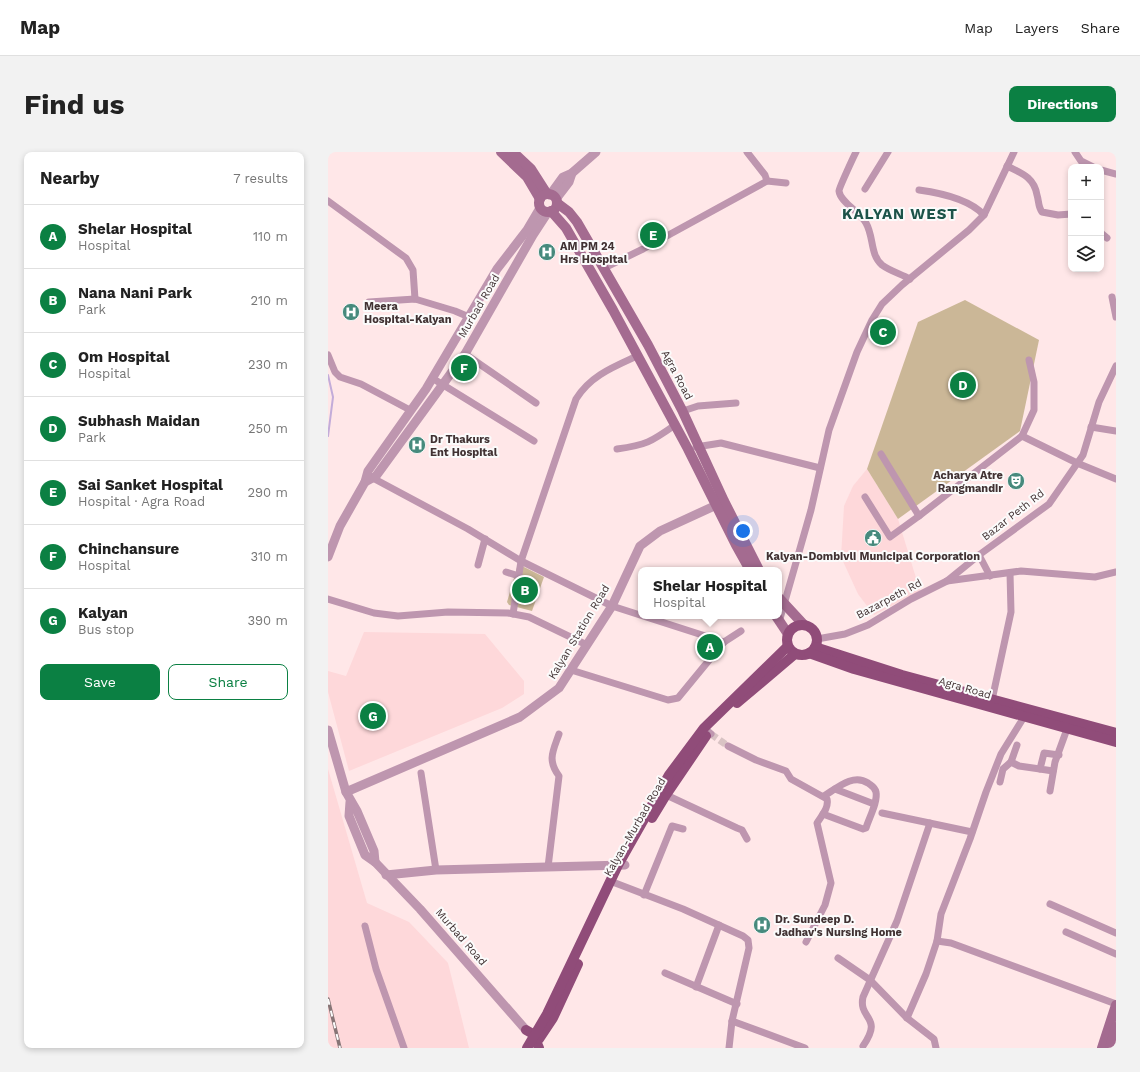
<!DOCTYPE html>
<html lang="en">
<head>
<meta charset="utf-8">
<style>
  body { margin:0; font-family:"Work Sans",sans-serif; background:#f2f2f2; color:#222 }
  .controls { position:absolute; right:12px; top:12px; display:grid; overflow:hidden; border-radius:8px; box-shadow:0 2px 6px #0003 }
  .controls button { width:36px; height:36px; display:grid; place-items:center; padding:0; border:0; border-bottom:1px solid #e0e0e0; background:#fff; color:#222; font:20px sans-serif }
  .you { position:absolute; left:415px; top:379px; width:14px; height:14px; margin:-10px; border:3px solid #fff; border-radius:50%; background:#1a73e8; box-shadow:0 0 0 6px #1a73e833 }
  .badge { display:grid; place-items:center; width:26px; height:26px; border-radius:50%; background:#0b8043; color:#fff; font-size:13px; font-weight:700 }
  .pin { position:absolute; translate:-50% -50%; border:2px solid #fff; box-shadow:0 1px 4px #0006 }
  .popup { position:absolute; left:310px; top:415px; width:144px; height:52px; box-sizing:border-box; display:grid; place-content:center; border-radius:8px; background:#fff; filter:drop-shadow(0 1px 3px #0005); font-size:13px; white-space:nowrap; color:#767676 }
  .popup b { font-size:15px; color:#222 }
  .popup::after { content:''; position:absolute; left:50%; top:100%; margin-left:-8px; border:8px solid transparent; border-top-color:#fff }
  .list { margin:0; padding:0; list-style:none }
  h2 { display:flex; justify-content:space-between; align-items:center; height:52px; margin:0; padding:0 16px; font-size:17px }
  h2 small { font-size:13px; font-weight:400; color:#767676 }
  .list li { display:grid; grid-template-columns:26px 1fr auto; gap:12px; align-items:center; box-sizing:border-box; height:64px; padding:0 16px; border-top:1px solid #e0e0e0 }
  .list b { display:block; font-size:15px; white-space:nowrap }
  .list p { margin:0; font-size:13px; white-space:nowrap; color:#767676 }
  .list em { font-size:13px; font-style:normal; color:#767676 }
  .actions { display:flex; gap:8px; padding:12px 16px }
  .actions a { flex:1; padding:9px 0; border:1px solid #0b8043; border-radius:8px; text-align:center; font-size:14px; color:#0b8043 }
  .actions .main { background:#0b8043; color:#fff }
  .icon { flex:none; width:22px; height:22px; fill:none; stroke:currentColor; stroke-width:2; stroke-linecap:round; stroke-linejoin:round }
  .map { position:relative; flex:none; width:788px; height:896px; overflow:hidden; border-radius:8px }
  header { display:flex; align-items:center; gap:24px; box-sizing:border-box; height:56px; padding:0 20px; background:#fff; border-bottom:1px solid #e0e0e0 }
  header strong { font-size:19px }
  nav { display:flex; gap:22px; margin-inline-start:auto; font-size:14px }
  .intro { display:flex; align-items:center; justify-content:space-between; box-sizing:border-box; height:96px; padding:0 24px }
  h1 { margin:0; font-size:28px }
  .button { padding:10px 18px; border-radius:8px; background:#0b8043; color:#fff; font-size:14px; font-weight:700 }
  main { display:flex; gap:24px; padding:0 24px }
  aside { flex:1; background:#fff; border-radius:8px; box-shadow:0 2px 6px #0003 }
  .map>svg:first-child { display:block }
  .built { fill:#fed8da }
  .green { fill:#cbb797 }
  .lines { fill:none; stroke-linecap:round; stroke-linejoin:round }
  .stream { stroke:#c3acd9; stroke-width:2 }
  .minor-tunnel { stroke:#d9c3c4; stroke-width:7; stroke-dasharray:7 3.5; stroke-linecap:butt }
  .minor { stroke:#be96af; stroke-width:7 }
  .tertiary { stroke:#be96af; stroke-width:9 }
  .secondary { stroke:#a46b90; stroke-width:10 }
  .primary { stroke:#904c79; stroke-width:10 }
  .rail-casing { stroke:#877576; stroke-width:3.5 }
  .rail { stroke:#fbfbfb; stroke-width:2; stroke-dasharray:6; stroke-linecap:butt }
  .labels { text-anchor:middle; dominant-baseline:central; stroke-width:4; stroke-linejoin:round; paint-order:stroke }
  .poi-label { font-size:11px; font-weight:bold; fill:#413233; stroke:#fbfbfb; text-anchor:start }
  .street-label { font-size:11px; fill:#413233; stroke:#fbfbfb }
  .district-label { font-size:15px; font-weight:bold; letter-spacing:1px; fill:#1c5349; stroke:#fbfbfb }
</style>
</head>
<body>
<header>
<strong>Map</strong>
<nav><a>Map</a><a>Layers</a><a>Share</a></nav>
</header>
<div class="intro"><h1>Find us</h1><a class="button">Directions</a></div>
<main>
<aside>
<h2>Nearby<small>7 results</small></h2>
<ul class="list">
<li><span class="badge">A</span><div><b>Shelar Hospital</b><p>Hospital</p></div><em>110 m</em></li>
<li><span class="badge">B</span><div><b>Nana Nani Park</b><p>Park</p></div><em>210 m</em></li>
<li><span class="badge">C</span><div><b>Om Hospital</b><p>Hospital</p></div><em>230 m</em></li>
<li><span class="badge">D</span><div><b>Subhash Maidan</b><p>Park</p></div><em>250 m</em></li>
<li><span class="badge">E</span><div><b>Sai Sanket Hospital</b><p>Hospital · Agra Road</p></div><em>290 m</em></li>
<li><span class="badge">F</span><div><b>Chinchansure</b><p>Hospital</p></div><em>310 m</em></li>
<li><span class="badge">G</span><div><b>Kalyan</b><p>Bus stop</p></div><em>390 m</em></li>
</ul>
<div class="actions"><a class="main">Save</a><a>Share</a></div>
</aside>
<div class="map">
<svg width="788" height="896" viewBox="0 0 788 896">
  <rect width="100%" height="100%" fill="#ffe7e8"/>
  <g class="built">
    <path d="M 539,317 L 570,367 L 592,439 L 546,463 L 530,442 L 513,405 L 516,354 L 525,334 Z"/>
    <path d="M 36,480 L 157,482 L 196,529 L 196,542 L 174,556 L 21,619 L 0,540 L 0,519 L 18,524 Z"/>
    <path d="M 0,617 L 39,751 L 81,770 L 120,811 L 141,896 L 0,896 Z"/>
  </g>
  <g class="green">
    <path d="M 637,148 L 711,188 L 692,279 L 570,367 L 539,317 L 590,170 Z"/>
    <path d="M 190,412 L 216,425 L 204,459 L 181,453 L 179,450 Z"/>
  </g>
  <g class="lines">
    <path class="stream" d="M 0,223 L 5,245 L 0,284"/>
    <path class="minor-tunnel" d="M 383,582 L 400,594"/>
    <g class="minor">
      <path d="M 419,0 L 437,23 L 439,29"/>
      <path d="M 528,0 C 525,6 511,36 511,39 C 512,50 532,60 538,71 C 546,85 542,103 554,113 C 562,119 573,122 582,127"/>
      <path d="M 747,0 L 753,9 L 765,15"/>
      <path d="M 679,14 C 693,21 706,25 709,43 C 711,49 710,55 714,60 L 730,63 L 743,62"/>
      <path d="M 773,18 L 788,22"/>
      <path d="M 537,37 L 560,0"/>
      <path d="M 591,38 C 613,41 641,47 656,63"/>
      <path d="M 0,49 L 78,106 L 85,118 L 87,147"/>
      <path d="M 773,81 L 779,86"/>
      <path d="M 276,116 L 315,97 L 439,29 L 458,31"/>
      <path d="M 784,145 L 788,165"/>
      <path d="M 41,150 L 87,147 L 127,159 L 141,165"/>
      <path d="M 137,202 L 208,251"/>
      <path d="M 0,203 L 7,220 L 12,225 L 33,232 L 82,258"/>
      <path d="M 104,226 L 206,289"/>
      <path d="M 355,259 L 370,254 L 408,251"/>
      <path d="M 763,275 L 788,279"/>
      <path d="M 694,284 L 706,258 L 706,230 L 701,208"/>
      <path d="M 368,295 L 393,291 L 492,316"/>
      <path d="M 289,297 C 318,293 323,290 347,273"/>
      <path d="M 553,302 L 591,364 L 694,284 L 749,311 L 788,327"/>
      <path d="M 41,324 L 140,377 L 193,409 L 284,454 L 396,490"/>
      <path d="M 537,345 L 562,385 L 591,364"/>
      <path d="M 651,403 L 662,424"/>
      <path d="M 150,413 L 157,387"/>
      <path d="M 178,420 L 191,424"/>
      <path d="M 619,429 L 693,419 L 767,425 L 788,420"/>
      <path d="M 0,447 L 46,461 L 70,464 L 120,460 L 180,461 L 201,465 L 259,493"/>
      <path d="M 185,462 L 193,409 L 248,247 C 262,224 285,215 309,204"/>
      <path d="M 451,470 L 483,358 L 501,278 L 529,200 L 544,168 L 554,152 L 574,133 L 641,78 L 656,63 L 686,0"/>
      <path d="M 489,487 L 517,482 L 540,473 L 583,447 L 619,429 L 651,403 L 721,352 L 755,303 L 771,250 L 788,214"/>
      <path d="M 243,518 L 340,548 L 350,546 L 396,490 L 413,479"/>
      <path d="M 664,548 L 683,460 L 682,421"/>
      <path d="M 376,576 L 383,582"/>
      <path d="M 689,593 L 683,610 L 691,614 L 712,617"/>
      <path d="M 400,594 L 428,608 L 458,619 L 463,627 L 499,647 C 501,656 494,663 489,671 L 503,731 L 497,753 L 478,790"/>
      <path d="M 725,619 L 712,617 L 716,601 L 731,603"/>
      <path d="M 93,621 L 108,718"/>
      <path d="M 672,630 L 675,617 L 683,610"/>
      <path d="M 507,637 L 546,652"/>
      <path d="M 722,639 L 727,610 L 739,577"/>
      <path d="M 334,641 L 409,676 L 414,678 L 419,687"/>
      <path d="M 554,661 L 644,680"/>
      <path d="M 495,662 L 535,677 L 538,676 C 541,666 550,650 548,640 C 547,635 544,634 540,631 C 525,621 509,636 496,644"/>
      <path d="M 220,715 L 231,624 C 219,608 225,599 231,582"/>
      <path d="M 282,729 L 355,757 L 415,784 L 420,788 L 421,796 L 404,869 L 401,896"/>
      <path d="M 316,743 L 344,674 L 355,677"/>
      <path d="M 722,752 L 788,781"/>
      <path d="M 37,774 L 48,817 L 76,896"/>
      <path d="M 738,780 L 788,802"/>
      <path d="M 609,789 L 623,791 L 788,852"/>
      <path d="M 510,806 L 542,828 L 579,866 L 606,887 L 608,896"/>
      <path d="M 337,821 L 409,852"/>
      <path d="M 368,835 L 391,773"/>
      <path d="M 579,866 L 598,822 L 609,789 L 613,762 L 642,687 L 658,640 L 673,602 L 696,565"/>
      <path d="M 404,869 L 477,896"/>
      <path d="M 535,894 C 556,864 530,868 535,845 L 569,769 L 602,671"/>
    </g>
    <g class="tertiary">
      <path d="M 222,43 L 235,25 L 244,21 L 268,0"/>
      <path d="M 228,47 L 241,30 L 244,21"/>
      <path d="M 37,330 L 48,324 L 137,202 L 205,83 L 220,60"/>
      <path d="M 0,405 L 12,374 L 37,330 L 40,319 L 98,237 L 169,117 L 199,78 L 212,56"/>
      <path d="M 0,578 L 18,640 L 29,659 L 46,699 L 47,710"/>
      <path d="M 18,640 L 192,565 L 231,536 L 284,454 L 312,394 L 332,379 L 395,350"/>
      <path d="M 22,650 L 21,664 L 37,703 L 47,710 L 92,757 L 198,878"/>
      <path d="M 58,723 L 108,718 L 297,713"/>
    </g>
    <g class="secondary">
      <path d="M 173,0 L 199,25 L 212,47"/>
      <path d="M 185,0 L 203,17 L 219,42"/>
      <circle cx="220" cy="51" r="9"/>
      <path d="M 229,51 L 241,60 L 249,70 L 320,193 L 354,258 L 396,349 L 431,418"/>
      <path d="M 223,59 L 238,76 L 285,158 L 360,297 L 408,393 L 422,418"/>
      <path d="M 451,446 L 476,473"/>
      <path d="M 448,464 L 460,482"/>
      <path d="M 774,896 L 788,853"/>
      <path d="M 782,896 L 788,875"/>
    </g>
    <g class="primary">
      <circle cx="474" cy="488" r="15"/>
      <path d="M 487,495 L 574,523 L 788,581"/>
      <path d="M 481,501 L 526,517 L 788,590"/>
      <path d="M 409,551 L 467,502"/>
      <path d="M 324,666 L 338,643 L 378,584"/>
      <path d="M 198,878 L 205,882 L 211,896"/>
      <path d="M 211,887 L 225,866 L 250,812"/>
      <path d="M 199,896 L 219,862 L 290,713 L 341,623 L 376,576 L 460,494"/>
    </g>
    <defs>
      <g id="rail">
        <path d="M 0,847 L 12,896"/>
        <path d="M 0,895 L 0,896"/>
      </g>
    </defs>
    <use href="#rail" class="rail-casing"/>
    <use href="#rail" class="rail"/>
  </g>
  <defs>
    <symbol id="hospital-disc" viewBox="-11 -11 22 22"><circle r="9.5" fill="#478a7d" stroke="#fbfbfb"/><path d="M-5-5h3v3.5h4V-5h3V5h-3V1.5h-4V5h-3Z" fill="#fff"/></symbol>
    <symbol id="theatre-disc" viewBox="-11 -11 22 22"><circle r="9.5" fill="#478a7d" stroke="#fbfbfb"/><path d="M-5-5.5Q0-4 5-5.5V0Q5 5 0 6Q-5 5-5 0ZM-3.3-2.5H-1v1.5H-3.3ZM1-2.5H3.3v1.5H1ZM-2.8 1Q0 5.5 2.8 1Z" fill="#fff"/></symbol>
    <symbol id="civic-disc" viewBox="-11 -11 22 22"><circle r="9.5" fill="#478a7d" stroke="#fbfbfb"/><path d="M-.6-6.5H3V-4.5H.6V-3L4-1V1h2V6H-6V1h2V-1L-.6-3ZM-1.2 2.5V6h2.4V2.5Z" fill="#fff"/></symbol>
  </defs>
  <g fill-rule="evenodd">
    <use href="#hospital-disc" x="209" y="90" width="20" height="20"/>
    <use href="#hospital-disc" x="13" y="150" width="20" height="20"/>
    <use href="#hospital-disc" x="79" y="283" width="20" height="20"/>
    <use href="#theatre-disc" x="678" y="319" width="20" height="20"/>
    <use href="#civic-disc" x="535" y="376" width="20" height="20"/>
    <use href="#hospital-disc" x="424" y="763" width="20" height="20"/>
  </g>
  <g class="labels">
    <g class="poi-label">
      <text x="232" y="94">AM PM 24<tspan x="232" dy="13">Hrs Hospital</tspan></text>
      <text x="36" y="154">Meera<tspan x="36" dy="13">Hospital-Kalyan</tspan></text>
      <text x="102" y="287">Dr Thakurs<tspan x="102" dy="13">Ent Hospital</tspan></text>
      <text x="675" y="323" text-anchor="end">Acharya Atre<tspan x="675" dy="13">Rangmandir</tspan></text>
      <text x="545" y="404" text-anchor="middle">Kalyan-Dombivli Municipal Corporation</text>
      <text x="447" y="767">Dr. Sundeep D.<tspan x="447" dy="13">Jadhav's Nursing Home</tspan></text>
    </g>
    <g class="street-label">
      <text transform="translate(151 154) rotate(-60)">Murbad Road</text>
      <text transform="translate(349 223) rotate(62)">Agra Road</text>
      <text transform="translate(685 363) rotate(-38)">Bazar Peth Rd</text>
      <text transform="translate(561 447) rotate(-28)">Bazarpeth Rd</text>
      <text transform="translate(251 480) rotate(-59)">Kalyan Station Road</text>
      <text transform="translate(637 536) rotate(16)">Agra Road</text>
      <text transform="translate(307 675) rotate(-60)">Kalyan-Murbad Road</text>
      <text transform="translate(133 785) rotate(49)">Murbad Road</text>
    </g>
    <g class="district-label">
      <text x="572" y="62">KALYAN WEST</text>
    </g>
  </g>
</svg>
<div class="controls">
<button>+</button>
<button>−</button>
<button><svg class="icon" aria-label="layers" viewBox="0 0 24 24"><path d="M12 4l9 5-9 5-9-5zM3 14l9 5 9-5"/></svg></button>
</div>
<div class="you"></div>
<div class="pin badge" style="left:382px;top:495px">A</div>
<div class="popup"><b>Shelar Hospital</b>Hospital</div>
<div class="pin badge" style="left:197px;top:438px">B</div>
<div class="pin badge" style="left:555px;top:180px">C</div>
<div class="pin badge" style="left:635px;top:233px">D</div>
<div class="pin badge" style="left:325px;top:83px">E</div>
<div class="pin badge" style="left:136px;top:216px">F</div>
<div class="pin badge" style="left:45px;top:564px">G</div>
</div>
</main>
</body>
</html>
